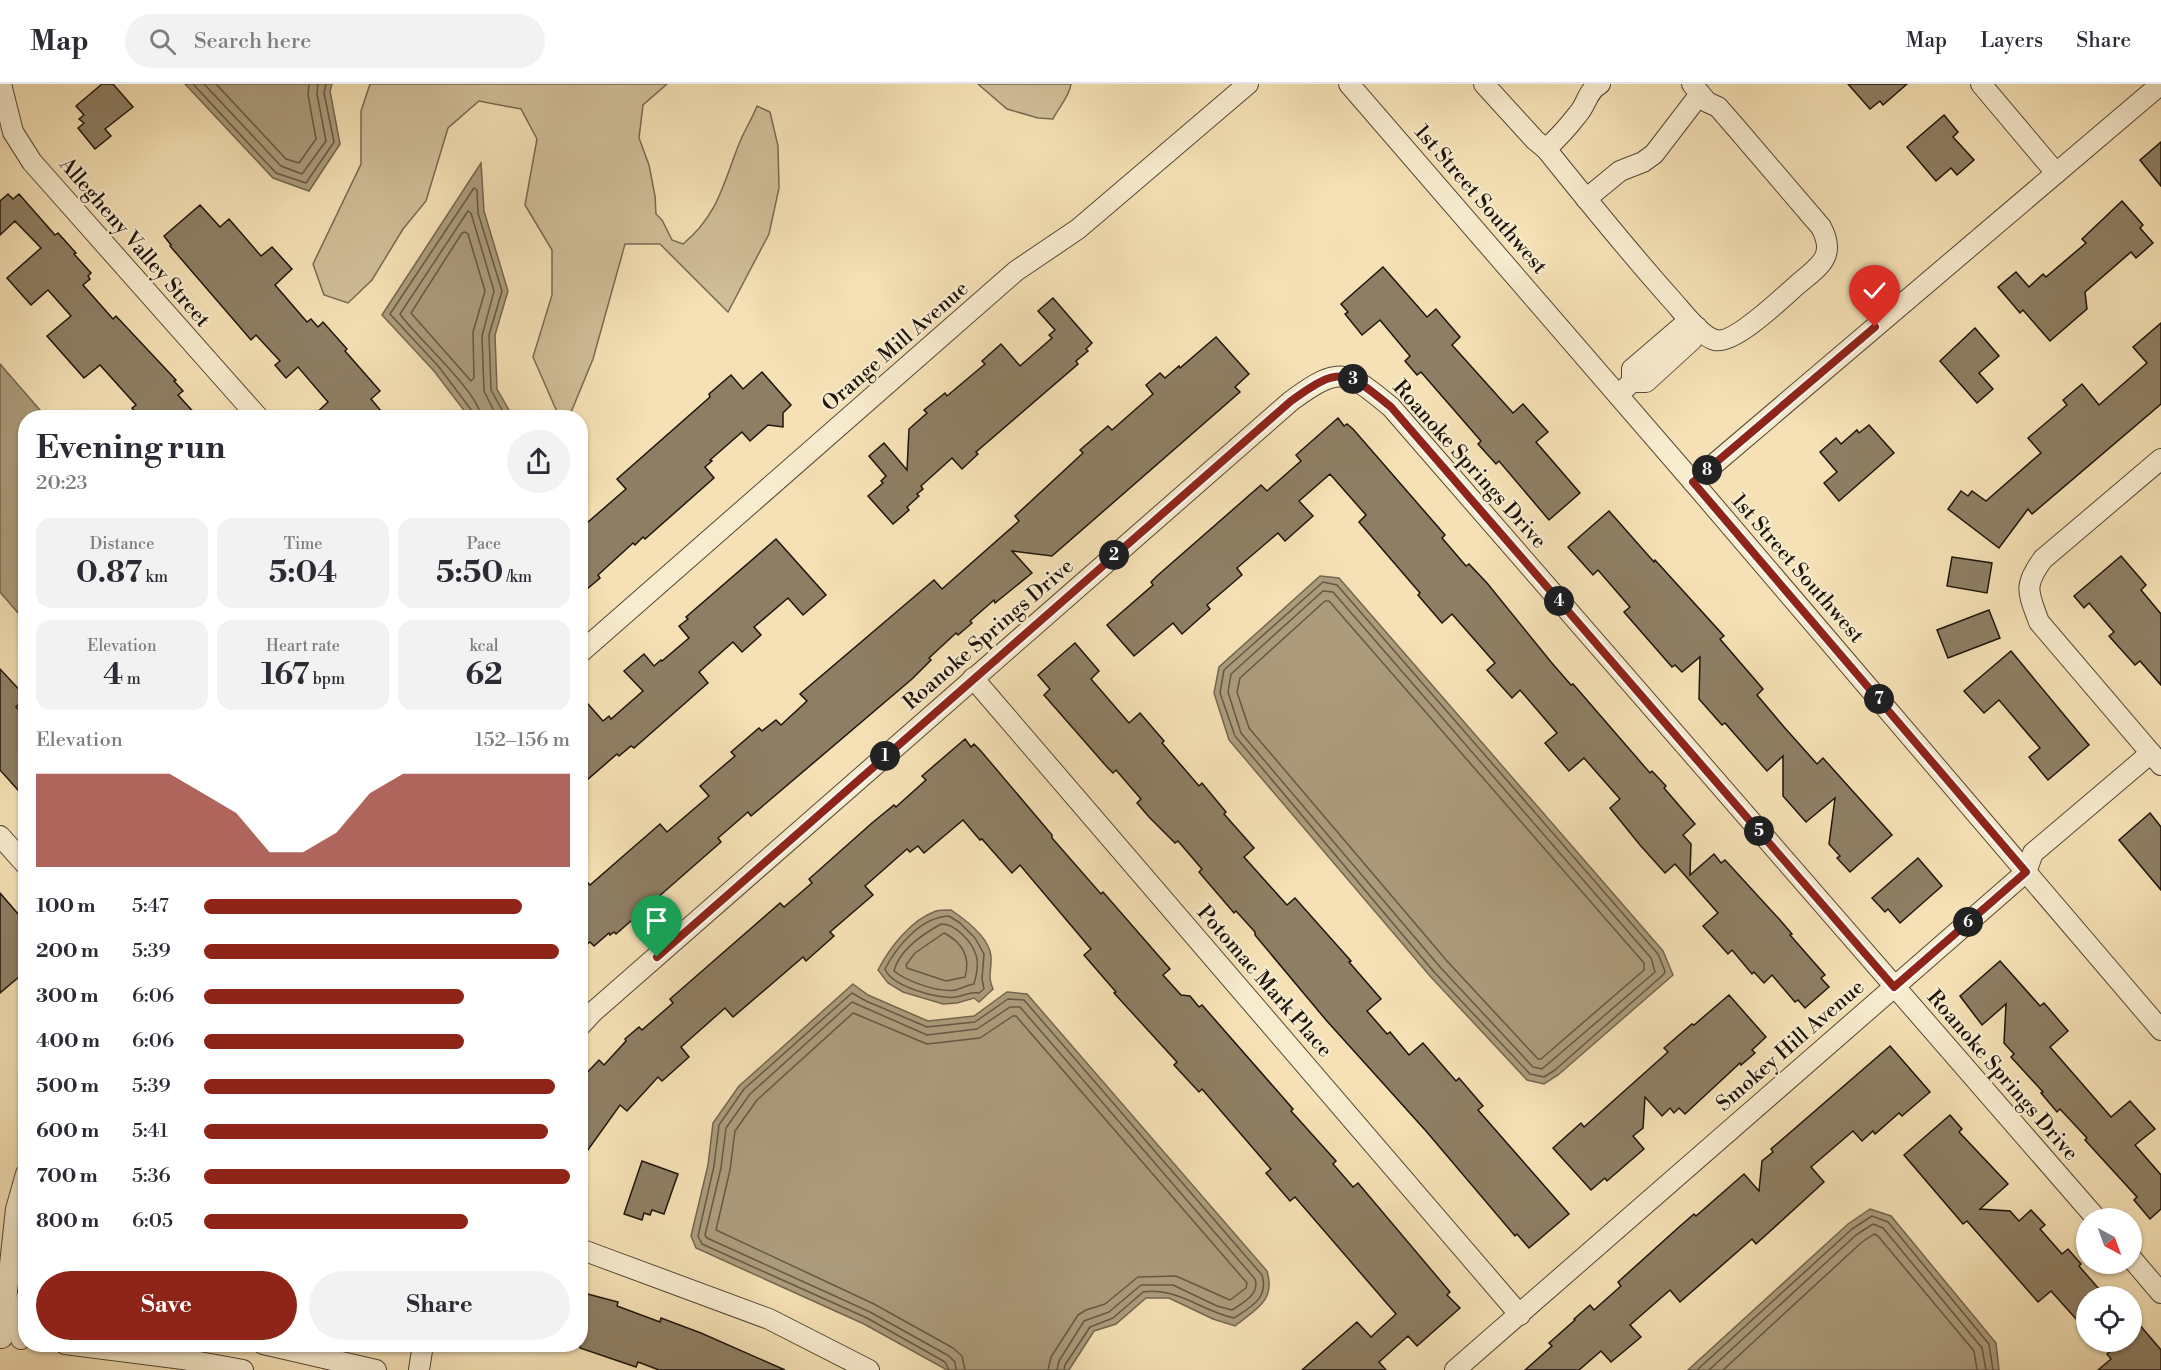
<!DOCTYPE html>
<meta charset="utf-8">
<style>
body{margin:0;font-family:"Libre Bodoni",serif;background:#f2f2f3;color:#2b2b33;height:100vh;display:flex;flex-direction:column;font-size:22px;white-space:nowrap}
*{box-sizing:border-box;margin:0}
p{font-size:20px;color:#7c7c81}
.icon{flex:none;width:33px;height:33px;fill:none;stroke:currentColor;stroke-width:2;stroke-linecap:round;stroke-linejoin:round}
.map{position:relative;flex:1;overflow:hidden}
.sheet{position:absolute;left:18px;top:326px;width:570px;height:942px;display:flex;flex-direction:column;background:#fff;border-radius:24px;box-shadow:0 2px 4px #0004}
.sheet>*{flex:none}
.needle{width:39px;rotate:139deg}
.tools{position:absolute;left:2076px;top:1124px;display:grid;gap:12px}
.tools a{display:grid;place-items:center;width:66px;height:66px;border-radius:50%;background:#fff;box-shadow:0 2px 4px #0004;font-size:30px}
.pin{position:absolute;display:grid;place-items:center;width:51px;height:51px;color:#fff;margin:-62px -26px;border-radius:50% 50% 50% 0;rotate:-45deg;box-shadow:0 0 6px #0007}
.pin .icon{rotate:45deg}
.km{position:absolute;width:30px;height:30px;margin:-15px;border-radius:50%;background:#222;color:#fff;font-size:16px;line-height:30px;text-align:center}
.round{display:grid;place-items:center;flex:none;width:63px;height:63px;border-radius:32px;background:#f2f2f3}
.headline{display:flex;align-items:center;justify-content:space-between;height:102px;padding:0 18px}
h1{font-size:33px;font-weight:800;line-height:45px}
.figures{display:grid;grid-template-columns:repeat(3,1fr);gap:9px;height:102px;padding:6px 18px}
.figures div{display:grid;align-content:center;border-radius:15px;background:#f2f2f3;text-align:center}
.figures b{font-size:30px;font-weight:800}
.figures small{font-size:16px;font-weight:400}
.figures p{font-size:16px}
.chart{height:168px;padding:12px 18px}
.chart p{display:flex;justify-content:space-between}
.chart svg{width:100%;height:108px;margin-top:6px;fill:#8f2418;opacity:.7}
.button{display:flex;gap:12px;margin-top:auto;padding:12px 18px}
.button a{flex:1;height:69px;border-radius:36px;background:#8f2418;color:#fff;font-size:24px;font-weight:800;line-height:69px;text-align:center}
.button a+a{background:#f2f2f3;color:#2b2b33}
ul{padding:0 18px;list-style:none;font-size:20px}
li{display:grid;grid-template-columns:96px 72px 1fr;align-items:center;height:45px}
li i{height:15px;border-radius:8px;background:#8f2418}
header{display:flex;align-items:center;gap:36px;box-sizing:border-box;height:84px;padding:0 30px;background:#fff;border-bottom:2px solid #e1e1e2}
header strong{font-size:28px}
nav{display:flex;gap:33px;margin-inline-start:auto;font-size:21px}
.search{width:420px;height:54px;background:#f2f2f3;display:flex;align-items:center;gap:15px;box-sizing:border-box;padding:0 21px;border-radius:33px;color:#7c7c81;font-size:22px}
.map>svg:first-child{display:block}
.green{fill:#d0be98;stroke:#776a52;stroke-width:1.5}
.water{fill:#ac9c7c;stroke:#73664f;stroke-width:1.5}
.lines{fill:none;stroke-linecap:round;stroke-linejoin:round}
.shore{stroke:#655844;stroke-width:1.5}
.building{fill:#8e7f64;stroke:#1e150c;stroke-width:1.5}
.minor-casing{stroke:#544836;stroke-width:22}
.minor{stroke:#f8eccf;stroke-width:20}
.route-casing{stroke:#fff;stroke-width:12}
.route{stroke:#8f2418;stroke-width:8}
.labels{text-anchor:middle;stroke-width:4.5;stroke-linejoin:round;paint-order:stroke}
.street-label{font-size:21px;fill:#1e150c;stroke:#f8eccf}
</style>
<header>
<strong>Map</strong>
<div class="search"><svg class="icon" aria-label="search" viewBox="0 0 24 24"><circle cx="10" cy="10" r="6"/><path d="M15 15l6 6"/></svg>Search here</div>
<nav><a>Map</a><a>Layers</a><a>Share</a></nav>
</header>
<div class="map">
<svg width="2161" height="1286" viewBox="0 0 2161 1286">
<rect width="100%" height="100%" fill="#f5e1b5"/>
<filter id="stains"><feTurbulence type="fractalNoise" baseFrequency=".00333" numOctaves="4"/><feColorMatrix values="0 0 0 0 .2 0 0 0 0 .09 0 0 0 0 .02 0 0 0 .5 -.17"/></filter>
<radialGradient id="worn" r=".72"><stop offset=".6" stop-color="#630" stop-opacity="0"/><stop offset="1" stop-color="#630" stop-opacity=".3"/></radialGradient>
<!-- green -->
<g class="green">
<path d="M370 0H667L643 21 639 54 649 81 655 112 656 130 662 136 672 156 683 160C718 131 723 100 739 60 744 47 752 35 757 22L770 28 778 62 779 104 769 150 728 228 660 160H625L593 275 569 333 558 330 533 273 552 211V166L525 121 537 55 521 25 479 17 448 44 426 117 403 145 372 196 348 219 324 211 313 180 361 80V27Z"/>
<path d="M978 0H1071C1070 12 1058 24 1053 35L1038 34 1007 25Z"/>
</g>
<!-- water -->
<g class="water">
<path d="M185 0H332L330 7 340 60 309 107 273 94Z"/>
<path d="M481 79 484 127 508 207 495 251 497 305 513 333H469L434 287 382 231Z"/>
<path d="M0 280 46 333H26L25 537 0 508Z"/>
<path d="M1320 492 1339 494 1663 867 1673 891 1558 991 1544 1000 1527 996 1430 892 1229 656 1214 609 1219 583Z"/>
<path d="M951 826C966 836 989 853 991 872 992 886 987 892 993 905L979 918 974 914 957 919 943 920 903 908 888 899 878 886C890 863 911 836 936 827 940 826 946 826 951 826Z"/>
<path d="M853 900 868 911 928 937 974 932 1007 908 1027 910 1267 1187C1276 1217 1256 1225 1235 1242L1213 1235 1169 1214H1146L1116 1240 1094 1247 1069 1286H947L864 1240 696 1164 691 1152 708 1081 713 1039 739 1002Z"/>
<path d="M1870 1125 1891 1132 1996 1259 1999 1286H1688L1848 1140Z"/>
</g>
<g class="lines">
<!-- shore -->
<g class="shore">
<path d="M193 0 276 89 306 99 334 58 324 9 326 0"/>
<path d="M204 0 281 82 302 90 326 57 317 10 318 0"/>
<path d="M216 0 286 75 299 79 316 55 308 11 309 0"/>
<path d="M465 148 468 150 485 207 473 248 474 294 471 297 411 229 462 149Z"/>
<path d="M473 333 472 327 439 283 390 230 474 104 477 106 478 129 502 207 489 251 491 306 506 333"/>
<path d="M481 333C479 308 415 252 400 230L468 127 471 129 494 207 482 252 484 307 497 333"/>
<path d="M1323 498 1337 501 1658 870 1665 887 1664 890 1555 986 1544 993 1530 990 1434 888 1235 652 1220 609 1224 586Z"/>
<path d="M1323 507 1333 508 1651 874 1655 888 1542 985 1533 983 1440 883 1241 649 1228 608 1231 590Z"/>
<path d="M1325 517H1329L1644 879V886L1541 975H1538L1447 877 1249 644 1237 608 1240 594Z"/>
<path d="M949 832 960 839 975 854 984 870 982 895 984 905 979 909C970 907 964 912 956 913 939 916 891 902 885 885 897 862 921 833 949 832Z"/>
<path d="M941 840C955 839 972 858 976 871 979 879 976 893 974 900 967 901 961 905 955 906 939 909 906 897 894 887 899 866 923 850 941 840Z"/>
<path d="M944 849C962 858 971 873 965 893L946 897 907 884 906 881 915 869Z"/>
<path d="M949 1286 945 1278 867 1234 702 1160 698 1152 714 1082 719 1041 744 1005 852 909 866 917 927 943 975 938 1008 915 1024 916 1262 1191C1269 1214 1251 1223 1234 1234 1201 1227 1178 1203 1143 1208L1113 1234 1090 1243 1065 1281 1064 1286"/>
<path d="M956 1286 955 1278 949 1272 870 1228 707 1154 705 1151 721 1084 726 1044 750 1010 852 918 927 951 977 945 1010 923H1020L1255 1195C1260 1210 1243 1219 1232 1226L1217 1222 1173 1201H1141L1109 1228 1084 1237 1059 1277 1057 1286"/>
<path d="M965 1286 962 1272 953 1264 874 1220 716 1146 730 1086 735 1047 757 1016 853 929 927 960 980 954 1013 932H1016L1247 1199 1246 1204 1230 1216 1176 1192 1138 1193 1105 1220 1086 1226 1078 1231 1051 1273 1048 1286"/>
<path d="M1697 1286 1852 1145 1872 1132 1888 1138 1989 1260 1993 1286"/>
<path d="M1709 1286 1856 1151 1873 1140 1883 1144 1982 1264 1986 1286"/>
<path d="M1723 1286 1862 1158 1874 1150 1878 1152 1974 1267 1977 1286"/>
</g>
</g>
<!-- building -->
<g class="building">
<path d="M102 0H113L133 23 105 45 111 52 95 65 78 44 84 39 79 35 84 31 76 22Z"/>
<path d="M1848 0H1907L1883 21 1880 17 1870 25Z"/>
<path d="M1944 31 1958 48 1953 53 1974 76 1957 91 1951 84 1936 97 1907 63Z"/>
<path d="M2161 58V102L2140 76Z"/>
<path d="M8 110 13 115 19 110 55 151 58 149 76 169 74 170 91 189 88 192 90 195 83 201 113 235 116 232 176 296 174 297 183 307 178 311 198 333H140L132 324 136 321 100 281 84 294 47 252 71 232 48 206 31 221 7 194 41 164 15 137 0 151V117Z"/>
<path d="M2122 117 2143 141 2140 144 2153 159 2136 174 2131 168 2085 208 2087 225 2050 257 2023 226 2020 229 1998 203 2016 188 2029 203 2043 190 2046 193 2086 159 2082 155Z"/>
<path d="M200 121 220 143 229 135 261 172 272 163 292 185 275 201 307 238 311 235 318 243 323 238 347 265 345 267 380 307 371 315 386 333H312L328 318 298 283 286 294 275 281 280 277 256 251 251 256 170 162 171 161 164 152Z"/>
<path d="M1383 183 1427 233 1436 225 1460 253 1452 261 1513 329 1523 320 1548 348 1536 358 1580 409 1549 436 1499 377 1496 380 1478 360 1481 357 1421 288 1417 291 1405 277 1410 272 1380 236 1362 251 1345 230 1348 228 1341 220Z"/>
<path d="M1053 214 1092 259 1086 265 1088 267 1076 277 1078 280 976 368 978 370 962 385 952 374 921 402 923 405 917 410 919 412 907 423 909 426 893 440 868 412 883 399 881 397 886 392 869 372 884 359 907 386 909 345 927 329 924 326 945 309 947 312 985 280 982 277 1001 260 1020 282 1052 254 1049 251 1055 246 1038 227Z"/>
<path d="M2161 239V320L2032 430 2028 425 1999 464 1948 425 1961 407 1968 412 1972 407 1986 417 2041 369 2028 354 2067 321 2063 316 2082 300 2099 321 2147 279 2133 263Z"/>
<path d="M1975 244 1999 272 1979 289 1993 305 1977 319 1940 277Z"/>
<path d="M1216 253 1249 290 1235 303 1240 308 1052 472 1012 467 1032 489 995 519 994 516 970 537 972 539 958 551 956 549 929 574 931 576 912 595 751 732 748 728 718 754 721 758 616 850 614 848 610 851 609 849 594 862 590 858 580 866V791L590 801 660 740 667 748 709 712 700 702 735 672 731 668 759 644 762 647 776 636 781 641 807 617 800 610 934 496 942 505 1019 437 1015 432 1083 369 1080 366 1108 342 1112 346 1153 310 1146 301 1160 289 1165 294 1179 282 1180 284Z"/>
<path d="M762 288 791 321 783 329V343L768 341 750 357 742 348 710 376 712 377 705 383 714 394 645 455 643 453 635 461 633 459 598 491 600 494 580 511V445L626 405 617 395 710 313 709 310 731 291 743 305Z"/>
<path d="M1338 334 1344 342 1347 340 1353 345 1445 451 1442 454 1466 482 1469 480 1487 499 1551 578 1571 601 1573 600 1650 689 1652 687 1666 702 1664 704 1695 740 1683 751 1691 760 1690 791 1714 770 1721 779 1725 776 1780 836 1792 850 1790 851 1825 891 1821 894 1829 903 1805 924 1798 916 1795 918 1772 891 1764 899 1754 888 1752 890 1732 866 1728 870 1703 842 1718 829 1675 780 1665 789 1640 761 1610 724 1620 715 1584 674 1569 687 1545 659 1557 649 1520 606 1512 614 1487 586 1495 579 1452 530 1442 539 1418 511 1420 509 1359 438 1366 431 1330 390 1299 417 1313 432 1285 457 1278 449 1237 484 1242 491 1207 521 1210 525 1182 550 1173 539 1134 572 1107 541 1153 501 1151 498 1157 492 1261 401 1267 407 1301 377 1296 371Z"/>
<path d="M1869 341 1894 369 1839 417 1824 399 1837 388 1820 368 1836 354 1841 360 1857 346 1859 349Z"/>
<path d="M1609 427 1654 478 1655 476 1724 552 1720 555 1763 605 1757 611 1784 643 1817 680 1823 674 1892 751 1850 788 1837 774 1840 772 1829 760 1835 714 1806 738 1783 712V672L1767 687 1725 639 1722 641 1699 615 1700 573 1682 588 1675 581 1672 583 1624 528 1630 523 1598 486 1593 491 1568 463Z"/>
<path d="M776 455 826 511 803 531 788 514 754 543 761 551 742 568 733 558 699 588 708 599 634 664 631 662 619 672 617 670 580 702V611L603 637 609 632 611 635 643 607 624 587 644 570 654 582 661 576 662 577 689 554 679 542 688 535 686 533Z"/>
<path d="M2121 472 2146 501 2141 506 2161 530V601L2140 577 2135 581 2109 552 2114 548 2089 519 2084 524 2074 512Z"/>
<path d="M1952 473 1992 479 1987 509 1947 502Z"/>
<path d="M1989 526 2000 554 1948 574 1937 546Z"/>
<path d="M1075 559 1099 587 1091 595 1129 639 1140 629 1164 657 1162 659 1199 702 1202 699 1226 728 1224 730 1254 764 1244 773 1287 821 1295 814 1351 877 1349 878 1381 915 1367 927 1387 950 1390 948 1409 971 1423 959 1456 997 1459 994 1483 1022 1478 1026 1569 1130 1529 1164 1517 1150 1515 1152 1426 1047 1326 936 1255 851V848L1236 827 1234 829 1199 788 1202 785 1178 757 1175 759 1149 733 1137 719 1141 715 1116 686 1113 689 1107 683 1044 611 1050 605 1038 591Z"/>
<path d="M2011 567 2089 661 2048 696 2029 673 2040 664 1999 616 1984 629 1964 607Z"/>
<path d="M0 585 26 613 16 623 26 633V715L0 686Z"/>
<path d="M965 655 971 663 974 660 980 666 1052 751V754L1101 810 1103 808 1170 885 1163 891 1181 911 1190 912 1199 923 1202 921 1293 1025 1291 1027 1336 1077 1333 1080 1353 1103 1358 1099 1450 1208 1447 1211 1460 1224 1417 1262 1408 1252 1379 1278 1386 1286H1302L1357 1238 1371 1253 1396 1230 1295 1113 1290 1117 1266 1089 1271 1085 1202 1005 1199 1008 1174 981 1177 978 1114 909 1116 908 1084 871 1091 865 1020 781 1012 789 982 755 980 756 963 736 924 769 918 762 910 768 907 765 865 802 873 811 830 848 834 852 806 877 803 873 733 933 725 924 681 963 689 973 662 997 658 993 627 1027 620 1021 580 1077V996L599 976 604 981 626 957 625 955 639 943 642 946 673 919 670 915 780 819 784 823 812 799 809 795 872 739 894 721 896 723 926 696 922 692Z"/>
<path d="M2150 729 2161 743V806L2119 756Z"/>
<path d="M1918 774 1942 802 1900 839 1888 825 1885 828 1872 814Z"/>
<path d="M0 809 26 839V887L0 909Z"/>
<path d="M2000 877 2040 922 2044 919 2068 947 2050 963 2111 1033 2130 1017 2155 1045 2135 1061 2161 1091V1125L2150 1135 2134 1116 2137 1113 2085 1056 2087 1054 2060 1025 2057 1028 2041 1009 2043 1008 2011 973 2014 970 2004 959 2006 920 1982 941 1960 912Z"/>
<path d="M1729 911 1766 953 1752 966 1755 969 1741 981 1740 979 1685 1030 1679 1024 1674 1029 1670 1024 1662 1032 1645 1013 1643 1044 1633 1052 1644 1065 1607 1097 1605 1094 1591 1106 1553 1064 1581 1039 1584 1043 1668 968 1664 964 1692 940 1694 941Z"/>
<path d="M1890 962 1930 1008 1902 1032 1899 1029 1875 1050 1873 1047 1862 1057 1853 1047 1811 1083 1824 1098 1756 1160 1752 1155 1680 1218 1670 1206 1630 1241 1641 1253 1611 1278 1601 1267 1579 1286H1525L1552 1262 1549 1259 1575 1236 1574 1235 1590 1221 1594 1226 1621 1202 1618 1198 1679 1143 1694 1130 1696 1132 1744 1090 1759 1107 1762 1077 1773 1068 1771 1065Z"/>
<path d="M1950 1031 1962 1045 1959 1048 2008 1100 1980 1125 2010 1127 2019 1137 2031 1126 2045 1141 2040 1145 2062 1170 2068 1165 2081 1180 2079 1182 2105 1212H2086V1246L2051 1207 2038 1218 1967 1137 1963 1140 1904 1071Z"/>
<path d="M642 1077 678 1090 664 1130 652 1126 650 1131 644 1129 642 1136 624 1130Z"/>
<path d="M580 1208 618 1218 617 1222 660 1238 661 1234 701 1249 785 1286H659L638 1278 636 1283 580 1264Z"/>
<path d="M2132 1232 2161 1266V1286H2098L2111 1275 2107 1270 2121 1257H2132Z"/>
</g>
<g class="lines">
<!-- minor casing -->
<g class="minor-casing">
<g id="minor">
<path d="M1 0 13 48 32 78 258 333"/>
<path d="M1349 0 1693 398 2161 946"/>
<path d="M1484 0 1535 56 1546 65C1558 54 1568 43 1578 30 1587 20 1587 7 1600 0"/>
<path d="M1981 0 2056 89"/>
<path d="M1546 65C1587 116 1628 167 1672 216 1682 227 1700 252 1715 256 1734 261 1782 214 1797 201 1819 182 1837 173 1821 143L1738 46 1718 23 1707 18 1692 0"/>
<path d="M1586 115 1620 87 1643 78 1654 70 1700 10"/>
<path d="M1618 311 1632 298H1646L1692 256 1697 243H1681L1632 285V298"/>
<path d="M2161 375 2043 475C2023 502 2028 508 2039 538L2161 681"/>
<path d="M1693 398 2161 0"/>
<path d="M580 569 1016 187 1078 145 1248 0"/>
<path d="M973 594 1520 1231"/>
<path d="M0 752 26 781"/>
<path d="M580 942 593 928 1291 317C1340 281 1346 286 1391 323L2096 1134"/>
<path d="M580 1165 769 1235 869 1286"/>
<path d="M2132 1175 2161 1209"/>
<path d="M2 1254 16 1125 26 1090"/>
<path d="M21 1255 26 1215"/>
<path d="M65 1260 183 1275 243 1286"/>
<path d="M263 1260 376 1286"/>
<path d="M419 1286 423 1260"/>
<path d="M1455 1286 2026 788 2033 769 2151 669"/>
</g>
</g>
<!-- minor -->
<use href="#minor" class="minor"/>
</g>
<g class="lines">
<!-- route casing -->
<g class="route-casing">
<path id="route" d="M657 873 1291 317C1340 281 1346 286 1391 323L1894 903 2026 788 1693 398 1875 243"/>
</g>
<!-- route -->
<use href="#route" class="route"/>
</g>
<g class="labels">
<!-- street labels -->
<g class="street-label">
<text transform="translate(1481 115) rotate(49)" y="7">1st Street Southwest</text>
<text transform="translate(135 158) rotate(49)" y="7">Allegheny Valley Street</text>
<text transform="translate(895 262) rotate(-41)" y="7">Orange Mill Avenue</text>
<text transform="translate(1470 380) rotate(48)" y="7">Roanoke Springs Drive</text>
<text transform="translate(1798 484) rotate(49)" y="7">1st Street Southwest</text>
<text transform="translate(988 550) rotate(-41)" y="7">Roanoke Springs Drive</text>
<text transform="translate(1265 897) rotate(49)" y="7">Potomac Mark Place</text>
<text transform="translate(1790 961) rotate(-41)" y="7">Smokey Hill Avenue</text>
<text transform="translate(2003 991) rotate(49)" y="7">Roanoke Springs Drive</text>
</g>
</g>
<rect width="100%" height="100%" filter="url(#stains)"/>
<rect width="100%" height="100%" fill="url(#worn)"/>
</svg>
<div class="tools">
<a><svg class="needle" viewBox="-14 -14 28 28"><path d="M0-13l5 13h-10z" fill="#e53935"/><path d="M0 13l5-13h-10z" fill="#7c7c81"/></svg></a>
<a><svg class="icon" aria-label="locate" viewBox="0 0 24 24"><circle cx="12" cy="12" r="6"/><path d="M12 2v4M12 18v4M2 12h4M18 12h4"/></svg></a>
</div>
<div class="pin" style="left:657px;top:873px;background:#1e9e55"><svg class="icon" aria-label="arrive" viewBox="0 0 24 24"><path d="M6 21V4h12l-3 4 3 4H6"/></svg></div>
<div class="pin" style="left:1875px;top:243px;background:#d93025"><svg class="icon" aria-label="check" viewBox="0 0 24 24"><path d="M5 12l5 5 9-10"/></svg></div>
<b class="km" style="left:885px;top:672px">1</b>
<b class="km" style="left:1114px;top:471px">2</b>
<b class="km" style="left:1353px;top:295px">3</b>
<b class="km" style="left:1559px;top:517px">4</b>
<b class="km" style="left:1759px;top:747px">5</b>
<b class="km" style="left:1968px;top:838px">6</b>
<b class="km" style="left:1879px;top:615px">7</b>
<b class="km" style="left:1707px;top:386px">8</b>
<section class="sheet">
<div class="headline"><div><h1>Evening run</h1><p>20:23</p></div><a class="round"><svg class="icon" aria-label="share" viewBox="0 0 24 24"><path d="M12 15V3M7 8l5-5 5 5M5 13v7h14v-7"/></svg></a></div>
<div class="figures">
<div><p>Distance</p><b>0.87<small> km</small></b></div>
<div><p>Time</p><b>5:04</b></div>
<div><p>Pace</p><b>5:50<small> /km</small></b></div>
</div>
<div class="figures">
<div><p>Elevation</p><b>4<small> m</small></b></div>
<div><p>Heart rate</p><b>167<small> bpm</small></b></div>
<div><p>kcal</p><b>62</b></div>
</div>
<div class="chart"><p><span>Elevation</span>152–156 m</p>
<svg viewBox="0 0 160 44" preserveAspectRatio="none"><path d="M0 44V6L10 6L20 6L30 6L40 6L50 14L60 22L70 38L80 38L90 30L100 14L110 6L120 6L130 6L140 6L150 6L160 6V44z"/></svg>
</div>
<ul>
<li><b>100 m</b>5:47<i style="width:87%"></i></li>
<li><b>200 m</b>5:39<i style="width:97%"></i></li>
<li><b>300 m</b>6:06<i style="width:71%"></i></li>
<li><b>400 m</b>6:06<i style="width:71%"></i></li>
<li><b>500 m</b>5:39<i style="width:96%"></i></li>
<li><b>600 m</b>5:41<i style="width:94%"></i></li>
<li><b>700 m</b>5:36<i style="width:100%"></i></li>
<li><b>800 m</b>6:05<i style="width:72%"></i></li>
</ul>
<div class="button"><a>Save</a><a>Share</a></div>
</section>
</div>
